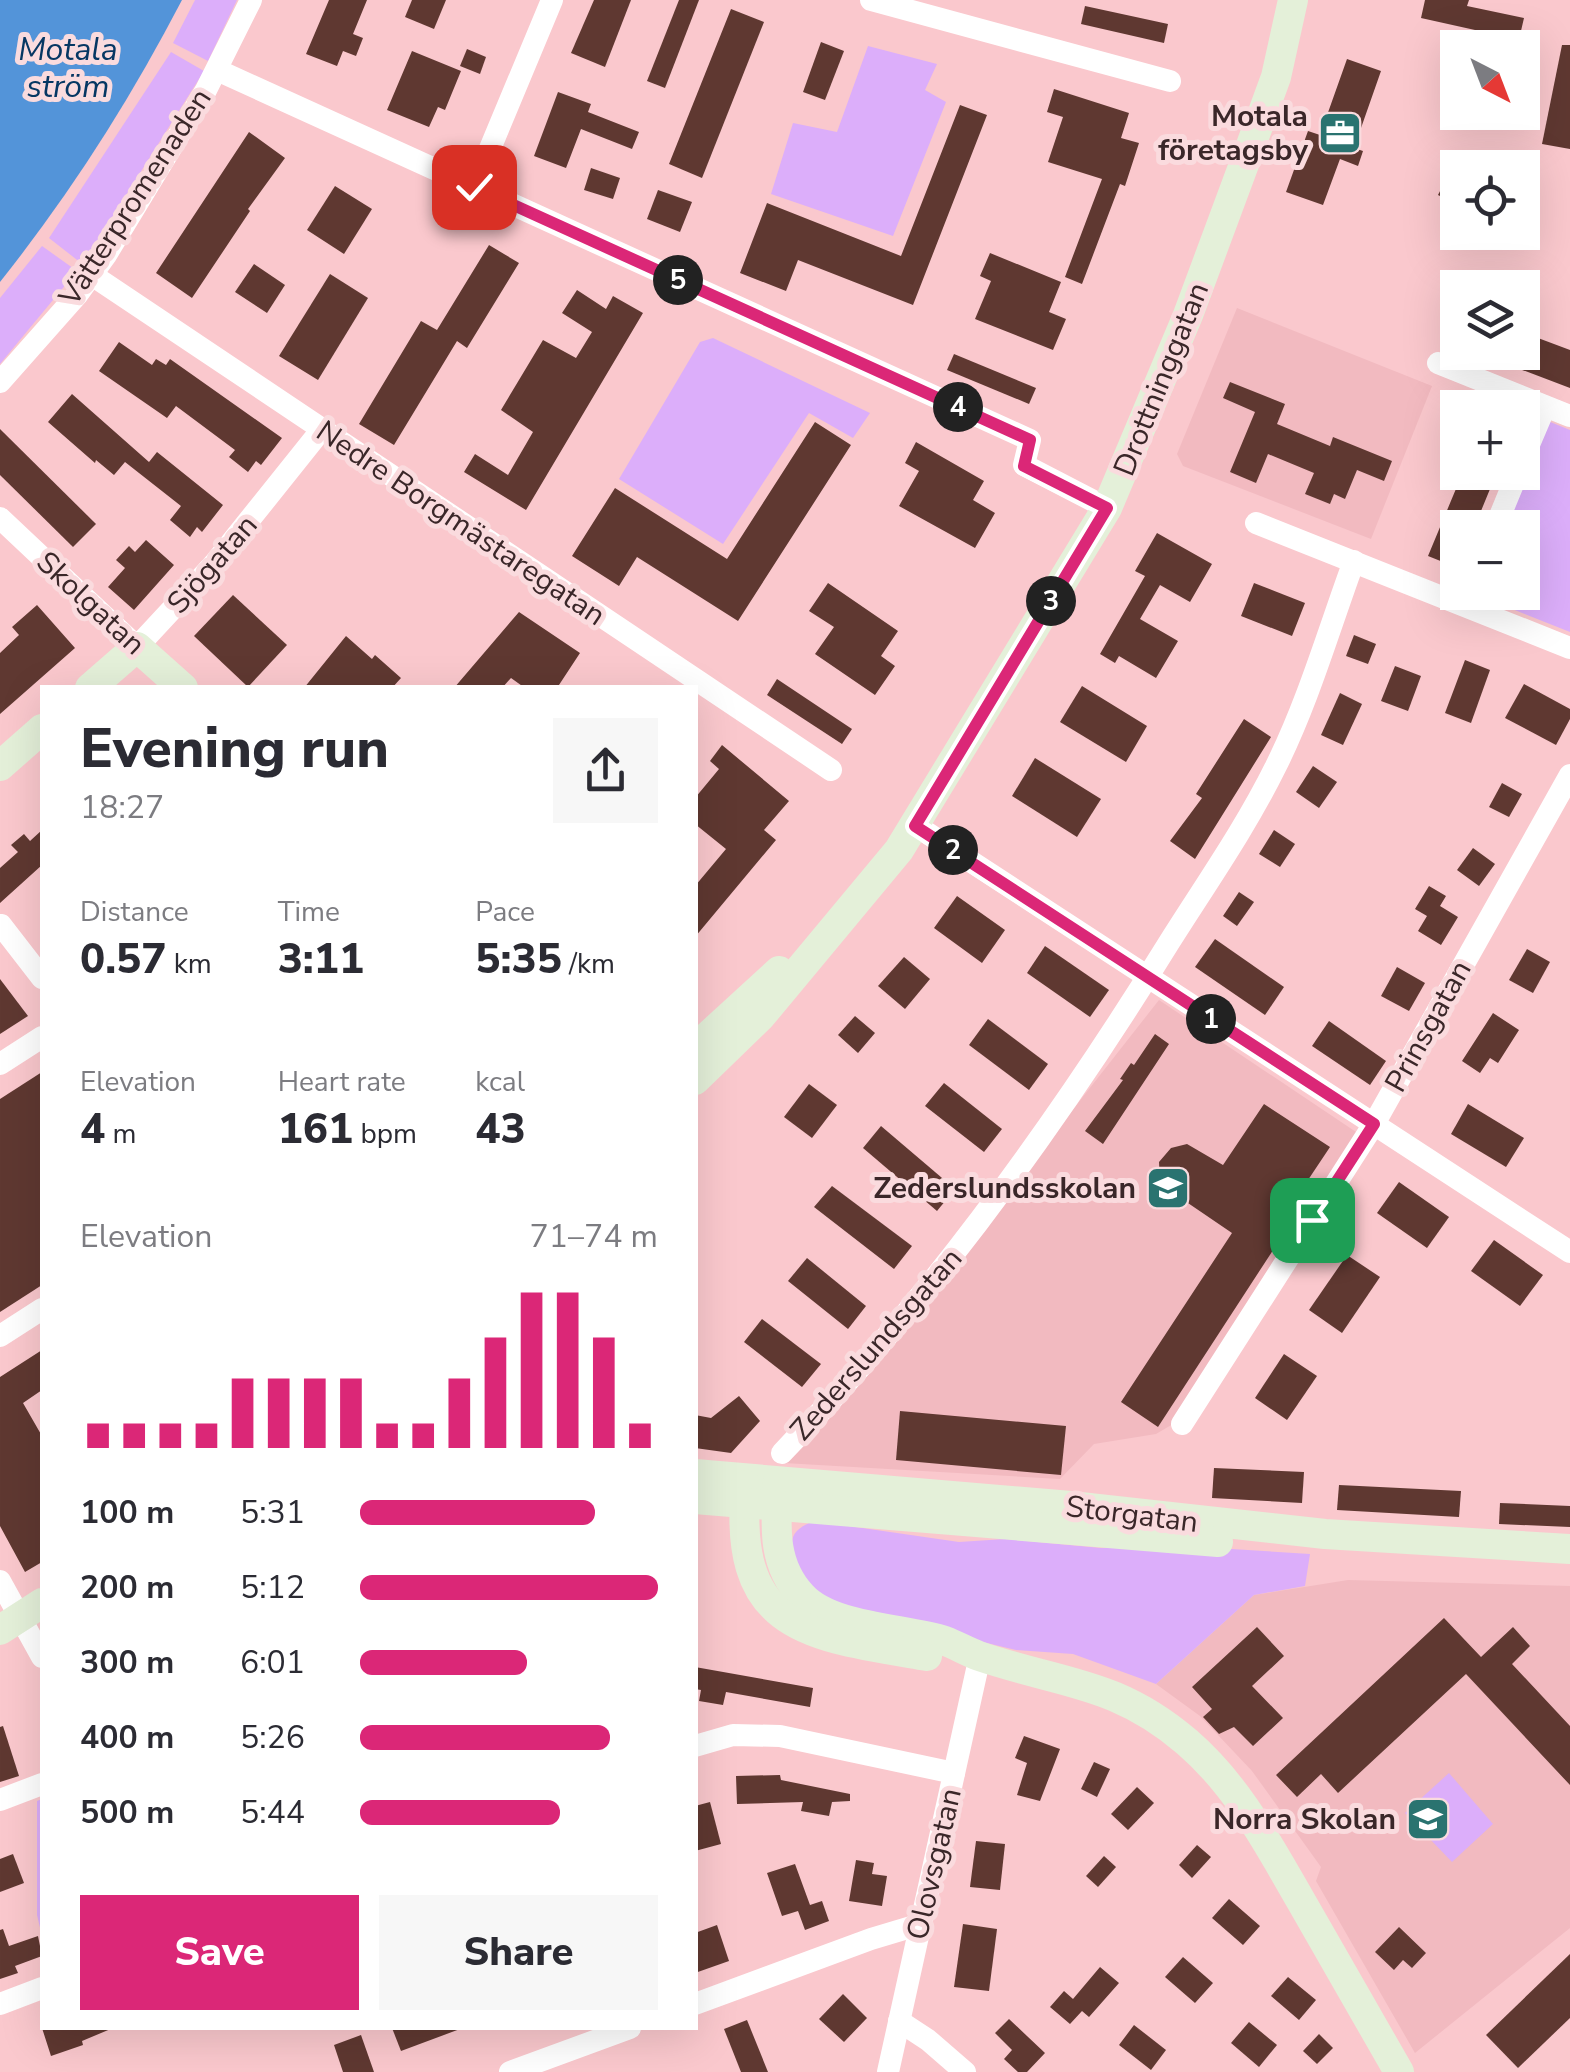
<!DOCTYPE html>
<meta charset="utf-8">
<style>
body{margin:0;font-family:"Nunito Sans",sans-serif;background:#f7f7f7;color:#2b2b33;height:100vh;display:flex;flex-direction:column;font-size:38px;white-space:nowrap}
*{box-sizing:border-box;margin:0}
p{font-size:32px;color:#7c7c81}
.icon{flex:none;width:55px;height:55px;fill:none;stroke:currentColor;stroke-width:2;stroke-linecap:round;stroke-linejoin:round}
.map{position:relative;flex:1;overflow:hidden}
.details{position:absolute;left:40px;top:685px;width:658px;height:1345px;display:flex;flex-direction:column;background:#fff;border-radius:0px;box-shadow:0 10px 40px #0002}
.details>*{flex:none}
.needle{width:65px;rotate:138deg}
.buttons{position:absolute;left:1440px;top:30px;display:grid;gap:20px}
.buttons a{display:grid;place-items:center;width:100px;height:100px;border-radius:0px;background:#fff;box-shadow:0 10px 40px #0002;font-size:50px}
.pin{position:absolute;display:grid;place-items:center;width:85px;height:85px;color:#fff;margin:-42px;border-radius:20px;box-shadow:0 5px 15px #0006}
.km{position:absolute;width:50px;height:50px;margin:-25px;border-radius:50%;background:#222;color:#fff;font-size:28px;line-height:50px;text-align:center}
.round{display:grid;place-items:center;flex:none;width:105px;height:105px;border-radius:0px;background:#f7f7f7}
.headline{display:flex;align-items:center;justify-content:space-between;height:170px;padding:0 40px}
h1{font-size:55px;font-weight:800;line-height:75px}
.stats{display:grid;grid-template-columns:repeat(3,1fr);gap:15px;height:170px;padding:10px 40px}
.stats div{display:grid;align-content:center}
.stats b{font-size:42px;font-weight:800}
.stats small{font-size:28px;font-weight:400}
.stats p{font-size:28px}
.chart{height:280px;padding:20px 40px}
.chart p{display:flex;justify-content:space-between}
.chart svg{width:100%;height:180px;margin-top:10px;stroke:#db2777;stroke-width:6}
.action{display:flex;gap:20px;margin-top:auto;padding:20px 40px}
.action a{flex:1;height:115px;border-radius:0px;background:#db2777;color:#fff;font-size:40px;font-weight:800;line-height:115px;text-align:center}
.action a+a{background:#f7f7f7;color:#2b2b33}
ul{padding:0 40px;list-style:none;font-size:32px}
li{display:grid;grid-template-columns:160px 120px 1fr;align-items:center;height:75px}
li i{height:25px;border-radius:12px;background:#db2777}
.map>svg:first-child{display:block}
.built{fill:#f2bac0}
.green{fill:#dcaefa}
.water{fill:#5394d9}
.building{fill:#5f3831}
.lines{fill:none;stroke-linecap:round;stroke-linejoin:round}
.street{stroke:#fff;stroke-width:22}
.secondary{stroke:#e4f0d9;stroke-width:30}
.route-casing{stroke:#fff;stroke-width:20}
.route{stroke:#db2777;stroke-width:12}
.labels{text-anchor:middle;stroke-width:10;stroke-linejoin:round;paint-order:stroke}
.poi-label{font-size:30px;font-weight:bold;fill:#3a2729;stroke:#fadbde;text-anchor:end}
.street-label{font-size:30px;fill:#3a2729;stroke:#fadbde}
.water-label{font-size:32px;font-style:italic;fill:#063763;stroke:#fadbde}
</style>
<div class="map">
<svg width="1570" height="2072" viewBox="0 0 1570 2072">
<rect width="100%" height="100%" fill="#fac8cd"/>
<!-- built -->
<g class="built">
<path d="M1237 308 1432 386 1371 539 1183 466 1177 454Z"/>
<path d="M1159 1000 1359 1134 1173 1424 1156 1434 1094 1444 1060 1479 784 1463 957 1257Z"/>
<path d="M1348 1580 1570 1586V1928L1415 2053 1316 1881 1321 1867 1252 1771 1200 1716 1156 1684 1254 1595Z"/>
</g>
<!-- green -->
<g class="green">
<path d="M195 0H237L208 61 173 43Z"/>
<path d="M868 46 937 64 925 90 946 102 893 236 771 194 793 123 837 132Z"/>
<path d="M171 52 204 71 83 264 81 263 49 238Z"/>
<path d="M42 246 77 271 0 364V298Z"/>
<path d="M713 338 870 413 853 438 809 413 723 544 619 479 700 342Z"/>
<path d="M1548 421 1570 430V632L1479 596 1480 593 1522 592V528L1506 527Z"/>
<path d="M814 1521 959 1542 1005 1539 1101 1548 1199 1547 1310 1554 1305 1586 1254 1595 1156 1684 1073 1654 1016 1650 861 1613 823 1600 793 1568C792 1541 786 1532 814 1521Z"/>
<path d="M1449 1773 1493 1824 1452 1862 1405 1813Z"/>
<path d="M42 1799V1936L37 1915V1801Z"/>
</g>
<!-- water -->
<path class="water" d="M0 0H182C130 100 70 194 0 282Z"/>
<!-- building -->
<g class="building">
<path d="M329 0H367L353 34 363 38 356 56 343 51 337 66 306 54Z"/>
<path d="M412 0H446L434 29 405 17Z"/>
<path d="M594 0H631L605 67 571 53Z"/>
<path d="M679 0H699L665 88 647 81Z"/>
<path d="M1425 0H1469L1467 6 1524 18 1517 48H1471L1475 30 1421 18Z"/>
<path d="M1085 6 1168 24 1164 43 1081 24Z"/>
<path d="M731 9 764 22 702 178 669 164Z"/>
<path d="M821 42 844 51 825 100 803 92Z"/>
<path d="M1562 45H1570V149L1542 144Z"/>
<path d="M467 49 486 57 480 74 460 66Z"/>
<path d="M412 51 461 71 445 110 438 107 429 127 387 110Z"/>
<path d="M1347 59 1381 71 1354 148 1363 151 1358 166 1340 159 1323 205 1286 192 1308 131 1320 135Z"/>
<path d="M1054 89 1129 113 1121 138 1139 143 1125 186 1120 184 1082 284 1065 277 1102 179 1048 162 1063 117 1047 112Z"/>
<path d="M558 92 591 104 588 112 639 132 632 149 581 129 566 168 534 156Z"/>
<path d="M960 105 987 115 913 305 798 260 786 291 740 273 767 203 901 256Z"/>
<path d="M249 132 285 158 248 209 250 211 192 298 156 273Z"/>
<path d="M1458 157V205L1438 195Z"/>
<path d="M591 168 620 178 613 199 584 190Z"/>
<path d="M335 186 372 209 344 254 307 230Z"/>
<path d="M658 190 692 202 680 232 647 219Z"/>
<path d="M489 245 519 263 467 348 457 341 394 445 359 424 421 321 437 330Z"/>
<path d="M990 253 1061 282 1049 312 1066 319 1053 350 975 319 991 281 980 276Z"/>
<path d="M254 264 285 285 267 313 235 292Z"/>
<path d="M330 274 368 298 318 380 279 356Z"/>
<path d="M577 290 606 309 613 296 643 313 526 510 464 472 475 454 508 475 533 432 501 410 543 340 576 358 592 332 562 313Z"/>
<path d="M1522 332 1570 350V388L1480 354 1522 352Z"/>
<path d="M119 342 152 365 156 359 166 365 170 359 282 438 261 465 256 461 248 472 229 457 235 450 176 406 167 418 99 371Z"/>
<path d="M954 354 1036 388 1029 404 947 370Z"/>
<path d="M1230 382 1285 404 1277 424 1330 446 1333 437 1392 461 1384 481 1357 470 1345 499 1334 494 1330 504 1305 494 1314 473 1268 454 1256 483 1230 472 1255 412 1223 398Z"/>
<path d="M72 394 149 462 157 452 223 505 202 532 197 527 190 537 170 520 181 506 125 462 114 475 96 460 95 463 48 422Z"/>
<path d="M815 422 851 445 738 621 637 557 619 586 572 556 615 488 727 559Z"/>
<path d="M0 429 96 524 73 547 0 475Z"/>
<path d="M916 442 984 481 973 500 995 513 975 548 899 506 919 471 905 463Z"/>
<path d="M1463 472H1497L1474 528H1458V568L1428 556Z"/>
<path d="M1157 533 1212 564 1190 602 1160 585 1140 619 1178 641 1156 678 1119 656 1115 663 1100 654 1145 576 1135 571Z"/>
<path d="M146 540 174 565 134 610 108 587 125 568 116 560 129 546 135 552Z"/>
<path d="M828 583 898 631 881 656 895 666 875 695 815 654 834 627 809 611Z"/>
<path d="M1254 583 1305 603 1292 636 1241 616Z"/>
<path d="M233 595 287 645 248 687 194 636Z"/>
<path d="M37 605 75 648 0 714V653L19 635 12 627Z"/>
<path d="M519 612 580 653 557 688H525L511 678 502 688H454Z"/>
<path d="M1354 635 1376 644 1368 664 1346 656Z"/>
<path d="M346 636 372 659 375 655 401 678 392 688H304Z"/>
<path d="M1465 660 1490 670 1471 723 1445 713Z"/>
<path d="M1395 666 1421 676 1408 711 1381 701Z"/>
<path d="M777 679 852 729 842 744 767 695Z"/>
<path d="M1524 684 1570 709V719L1556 745 1505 718Z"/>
<path d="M1082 686 1147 726 1126 762 1060 722Z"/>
<path d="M1340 693 1362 704 1343 745 1321 735Z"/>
<path d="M1244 719 1271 737 1195 859 1170 841 1202 798 1196 794Z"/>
<path d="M722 745 789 801 764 830 776 840 695 937V886L726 849 695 824V798L719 769 710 761Z"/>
<path d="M1035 758 1101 799 1077 837 1012 796Z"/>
<path d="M1313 766 1337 782 1319 808 1296 792Z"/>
<path d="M1502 783 1522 794 1509 817 1489 807Z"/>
<path d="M42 830V865L0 903V868L18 852 11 845 24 834 30 841Z"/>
<path d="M1274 830 1295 844 1280 867 1259 854Z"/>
<path d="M1473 848 1495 864 1479 886 1457 870Z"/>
<path d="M1429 886 1446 896 1440 906 1458 917 1441 945 1418 931 1427 916 1415 909Z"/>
<path d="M1239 892 1254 902 1237 926 1223 916Z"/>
<path d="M957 896 1005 930 982 963 934 928Z"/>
<path d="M1215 939 1284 987 1265 1015 1195 967Z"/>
<path d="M1045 946 1109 990 1090 1017 1027 973Z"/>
<path d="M1527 949 1550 962 1533 993 1509 980Z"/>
<path d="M904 957 930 979 905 1009 878 986Z"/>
<path d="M1397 967 1425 983 1409 1011 1381 996Z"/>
<path d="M0 979 28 1016 0 1034Z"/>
<path d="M1493 1013 1519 1030 1498 1063 1490 1058 1480 1073 1462 1061Z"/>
<path d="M855 1016 875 1033 858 1053 838 1035Z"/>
<path d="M988 1019 1048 1064 1029 1090 969 1045Z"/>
<path d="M1329 1021 1386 1061 1370 1085 1312 1046Z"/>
<path d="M1155 1034 1169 1044 1103 1144 1085 1131 1123 1080 1120 1079 1131 1063 1134 1065Z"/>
<path d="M42 1072V1285L0 1312V1099Z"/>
<path d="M944 1083 1002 1129 984 1152 925 1106Z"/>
<path d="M809 1084 837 1105 812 1138 784 1117Z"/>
<path d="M1264 1104 1330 1147 1282 1219 1290 1224 1158 1427 1121 1402 1232 1233 1160 1184 1159 1162 1171 1148 1187 1144 1223 1165Z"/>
<path d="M1468 1104 1524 1138 1506 1167 1451 1134Z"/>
<path d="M881 1126 955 1189 937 1211 863 1148Z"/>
<path d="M1399 1182 1449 1217 1427 1248 1377 1213Z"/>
<path d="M832 1186 912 1246 894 1269 814 1207Z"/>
<path d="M1494 1240 1543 1275 1520 1306 1471 1271Z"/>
<path d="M1347 1255 1380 1277 1342 1333 1309 1310Z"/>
<path d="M807 1258 866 1306 848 1329 788 1281Z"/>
<path d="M762 1319 821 1364 802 1387 744 1342Z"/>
<path d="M42 1350V1390L23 1403 42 1436V1562L25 1572 0 1526V1377Z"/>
<path d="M1284 1354 1317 1376 1287 1420 1255 1398Z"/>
<path d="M739 1396 760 1421 731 1453 695 1448V1415L711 1418Z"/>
<path d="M900 1411 1066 1426 1061 1475 896 1460Z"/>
<path d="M1214 1468 1304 1472 1302 1503 1212 1498Z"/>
<path d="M1339 1485 1461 1491 1459 1517 1337 1510Z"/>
<path d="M1500 1503 1570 1506V1527L1499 1524Z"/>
<path d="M1444 1618 1481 1657 1513 1627 1530 1646 1512 1664 1570 1726V1785L1466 1674 1338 1793 1321 1774 1297 1797 1276 1775Z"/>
<path d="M1257 1627 1284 1656 1252 1686 1283 1718 1253 1746 1234 1727 1219 1734 1203 1717 1212 1709 1192 1687Z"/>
<path d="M695 1667 813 1688 810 1707 726 1692 723 1705 699 1701 701 1690 695 1689Z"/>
<path d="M3 1726 19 1776 0 1782V1727Z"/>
<path d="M1024 1736 1060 1749 1040 1801 1017 1795 1027 1763 1015 1758Z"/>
<path d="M1094 1762 1110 1769 1097 1797 1081 1789Z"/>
<path d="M780 1775 781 1780 850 1794V1801L832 1802 829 1816 801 1811 803 1802 737 1804 736 1776Z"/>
<path d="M1137 1787 1154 1803 1128 1830 1111 1814Z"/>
<path d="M710 1802 721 1844 695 1851V1806Z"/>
<path d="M976 1841 1005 1844 1000 1890 970 1887Z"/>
<path d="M1197 1845 1211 1857 1192 1878 1179 1865Z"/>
<path d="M13 1854 24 1883 0 1892V1859Z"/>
<path d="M1104 1856 1116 1867 1098 1887 1086 1876Z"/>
<path d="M856 1860 874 1863 872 1874 887 1876 882 1906 849 1901Z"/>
<path d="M795 1864 810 1905 822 1901 829 1921 805 1930 798 1911 782 1916 767 1873Z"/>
<path d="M1229 1899 1260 1926 1243 1945 1212 1918Z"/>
<path d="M963 1924 997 1929 989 1991 954 1987Z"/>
<path d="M717 1925 729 1961 695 1973V1933Z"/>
<path d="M1399 1927 1426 1953 1412 1968 1403 1960 1394 1970 1375 1952Z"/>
<path d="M3 1929 9 1946 38 1936 42 1956 15 1966 18 1973 0 1979V1930Z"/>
<path d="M1570 1954V2018L1518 2068 1486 2035Z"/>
<path d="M1183 1957 1213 1983 1195 2003 1165 1977Z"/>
<path d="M1100 1967 1119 1983 1089 2017 1082 2011 1070 2024 1050 2007 1064 1991 1073 1999Z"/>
<path d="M1288 1977 1316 2000 1299 2020 1271 1996Z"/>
<path d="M843 1994 867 2018 844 2042 819 2019Z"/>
<path d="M1009 2019 1045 2053 1027 2072H1018L1004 2059 1012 2050 995 2033Z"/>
<path d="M747 2020 768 2072H741L724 2029Z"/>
<path d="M1249 2022 1277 2045 1259 2067 1231 2043Z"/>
<path d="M1134 2025 1166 2050 1151 2070 1119 2045Z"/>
<path d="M42 2028H113L82 2041 83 2045 51 2056Z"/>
<path d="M392 2028H460V2029L401 2051Z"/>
<path d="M1319 2034 1333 2048 1317 2064 1303 2051Z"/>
<path d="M361 2035 374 2072H343L334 2045Z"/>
</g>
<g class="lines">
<!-- street -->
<g class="street">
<path d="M871 0 1170 81"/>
<path d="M217 70 1030 440 1024 465 1107 508"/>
<path d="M474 187 552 0"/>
<path d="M92 275 831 770"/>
<path d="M1438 363 1570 416"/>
<path d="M0 382 77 295 106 255 206 90 251 0"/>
<path d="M1522 461 1545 407"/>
<path d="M0 518 137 647 214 564 322 429"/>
<path d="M1256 523 1570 648"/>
<path d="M1495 528 1518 472"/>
<path d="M915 825 1570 1252"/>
<path d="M1 925 42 978"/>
<path d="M0 1064 42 1037"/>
<path d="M0 1336 42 1309"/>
<path d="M1182 1424 1374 1124 1570 775"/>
<path d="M782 1453C931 1298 1057 1124 1170 941 1206 884 1246 827 1276 766 1308 702 1329 629 1354 561"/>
<path d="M0 1581 42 1657"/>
<path d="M695 1746 733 1735 780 1736 954 1773"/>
<path d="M0 1800 42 1784"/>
<path d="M0 2004 42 1988"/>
<path d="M695 2004 871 1939 921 1924"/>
<path d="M899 2021 928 2040 965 2072"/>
<path d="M510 2072 630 2028"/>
<path d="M888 2072 980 1656"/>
</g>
<!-- secondary -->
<g class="secondary">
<path d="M90 688 137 647 183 688"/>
<path d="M0 766 42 729"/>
<path d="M695 1048 779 971"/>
<path d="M695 1080 761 1016 899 850 1107 508 1188 315 1250 148 1276 77 1293 0"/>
<path d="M695 1474 1071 1506 1325 1534 1570 1549"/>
<path d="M778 1482C776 1523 771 1563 802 1596 831 1628 904 1628 945 1641 956 1645 968 1652 979 1656 1061 1684 1116 1681 1187 1742 1238 1786 1268 1844 1301 1901 1334 1958 1366 2015 1399 2072"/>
<path d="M746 1485C732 1631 808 1636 927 1656"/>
<path d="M695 1499 1218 1542"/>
<path d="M0 1630 42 1603"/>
</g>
</g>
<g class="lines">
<!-- route casing -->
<g class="route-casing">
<path id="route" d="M474 187 1030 440 1024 466 1107 508 915 826 1374 1124 1312 1220"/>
</g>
<!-- route -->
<use href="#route" class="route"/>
</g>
<!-- icons -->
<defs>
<g id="office-square" transform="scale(2.25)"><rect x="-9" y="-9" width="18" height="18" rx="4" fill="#2a7370" stroke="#fadbde"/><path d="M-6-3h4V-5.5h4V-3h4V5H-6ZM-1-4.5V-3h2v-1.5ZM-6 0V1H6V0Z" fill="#fff"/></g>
<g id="school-square" transform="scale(2.25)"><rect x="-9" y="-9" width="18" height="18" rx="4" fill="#2a7370" stroke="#fadbde"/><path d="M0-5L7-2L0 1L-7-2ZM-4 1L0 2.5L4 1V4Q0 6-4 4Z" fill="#fff"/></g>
</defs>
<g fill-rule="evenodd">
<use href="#office-square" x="1340" y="133"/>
<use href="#school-square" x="1168" y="1188"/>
<use href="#school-square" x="1428" y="1819"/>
</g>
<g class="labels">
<!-- poi labels -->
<g class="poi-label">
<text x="1308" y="126">Motala<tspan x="1308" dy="34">företagsby</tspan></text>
<text x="1136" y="1198">Zederslundsskolan</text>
<text x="1396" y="1829">Norra Skolan</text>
</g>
<!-- street labels -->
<g class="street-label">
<text transform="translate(135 197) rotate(-57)" y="10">Vätterpromenaden</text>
<text transform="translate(1161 379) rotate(-68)" y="10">Drottninggatan</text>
<text transform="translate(461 523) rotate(34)" y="10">Nedre Borgmästaregatan</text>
<text transform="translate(212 564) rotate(-49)" y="10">Sjögatan</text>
<text transform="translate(91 603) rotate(43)" y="10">Skolgatan</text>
<text transform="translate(1428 1026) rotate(-61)" y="10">Prinsgatan</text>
<text transform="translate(876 1344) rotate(-49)" y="10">Zederslundsgatan</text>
<text transform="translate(1132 1514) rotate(7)" y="10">Storgatan</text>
<text transform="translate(934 1864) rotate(-77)" y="10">Olovsgatan</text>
</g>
<!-- water labels -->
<g class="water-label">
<text x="68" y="60">Motala<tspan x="68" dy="37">ström</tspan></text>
</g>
</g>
</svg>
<div class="buttons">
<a><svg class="needle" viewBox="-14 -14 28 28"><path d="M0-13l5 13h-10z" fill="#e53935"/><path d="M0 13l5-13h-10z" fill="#7c7c81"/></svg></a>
<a><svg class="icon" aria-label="locate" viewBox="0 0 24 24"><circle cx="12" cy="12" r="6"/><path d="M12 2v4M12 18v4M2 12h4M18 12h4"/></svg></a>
<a><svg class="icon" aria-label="layers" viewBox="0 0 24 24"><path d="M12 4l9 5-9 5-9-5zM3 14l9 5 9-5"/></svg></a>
<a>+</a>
<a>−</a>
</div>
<div class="pin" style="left:1312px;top:1220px;background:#1e9e55"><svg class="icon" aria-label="arrive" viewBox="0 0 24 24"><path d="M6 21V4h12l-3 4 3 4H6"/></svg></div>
<div class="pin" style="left:474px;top:187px;background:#d93025"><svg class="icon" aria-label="check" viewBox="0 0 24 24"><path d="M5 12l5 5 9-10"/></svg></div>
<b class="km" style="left:1211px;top:1019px">1</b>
<b class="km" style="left:953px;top:850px">2</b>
<b class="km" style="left:1051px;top:601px">3</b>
<b class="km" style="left:958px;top:407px">4</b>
<b class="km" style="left:678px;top:280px">5</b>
<section class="details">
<div class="headline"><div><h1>Evening run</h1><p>18:27</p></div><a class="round"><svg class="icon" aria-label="share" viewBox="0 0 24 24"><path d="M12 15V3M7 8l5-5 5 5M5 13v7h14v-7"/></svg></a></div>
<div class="stats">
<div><p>Distance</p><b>0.57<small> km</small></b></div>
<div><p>Time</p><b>3:11</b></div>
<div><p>Pace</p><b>5:35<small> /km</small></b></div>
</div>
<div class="stats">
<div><p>Elevation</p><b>4<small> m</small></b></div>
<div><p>Heart rate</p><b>161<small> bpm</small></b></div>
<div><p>kcal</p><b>43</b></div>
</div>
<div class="chart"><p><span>Elevation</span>71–74 m</p>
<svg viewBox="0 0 160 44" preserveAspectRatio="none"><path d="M5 44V38M15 44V38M25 44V38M35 44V38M45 44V27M55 44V27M65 44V27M75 44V27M85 44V38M95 44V38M105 44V27M115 44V17M125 44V6M135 44V6M145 44V17M155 44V38"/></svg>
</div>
<ul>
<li><b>100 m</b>5:31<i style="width:79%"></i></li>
<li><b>200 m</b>5:12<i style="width:100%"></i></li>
<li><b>300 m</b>6:01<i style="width:56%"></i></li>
<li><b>400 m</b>5:26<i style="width:84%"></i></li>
<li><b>500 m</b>5:44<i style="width:67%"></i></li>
</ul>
<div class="action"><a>Save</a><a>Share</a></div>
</section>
</div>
